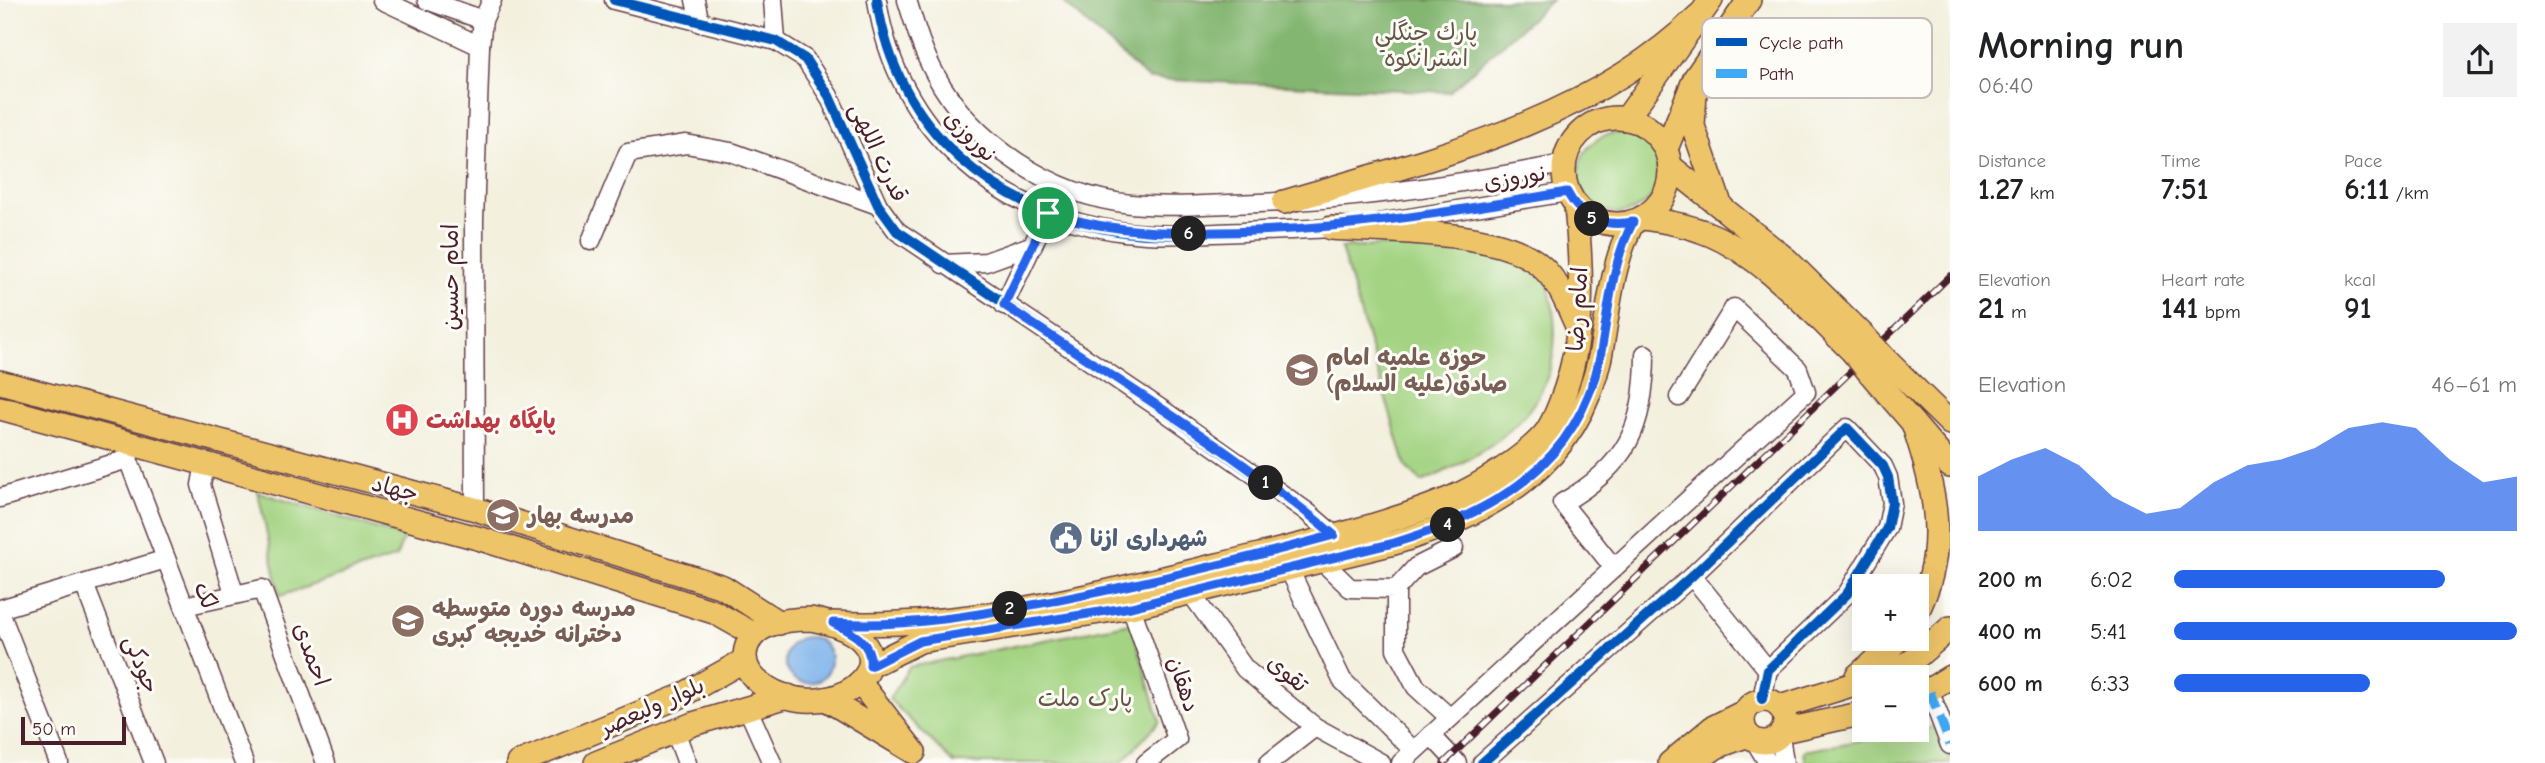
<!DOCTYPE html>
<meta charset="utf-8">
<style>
body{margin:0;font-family:"Comic Neue","Playpen Sans Arabic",sans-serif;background:#f2f2f2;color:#202124;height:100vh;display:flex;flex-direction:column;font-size:26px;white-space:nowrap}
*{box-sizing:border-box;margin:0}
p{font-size:23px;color:#757577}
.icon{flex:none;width:38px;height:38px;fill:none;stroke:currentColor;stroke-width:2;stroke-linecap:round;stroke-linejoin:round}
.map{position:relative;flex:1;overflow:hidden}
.panel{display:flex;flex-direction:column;background:#fff;width:595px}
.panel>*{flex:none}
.buttons{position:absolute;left:1852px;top:574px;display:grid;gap:14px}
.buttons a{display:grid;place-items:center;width:77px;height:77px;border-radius:0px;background:#fff;box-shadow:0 7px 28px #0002;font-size:35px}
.scale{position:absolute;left:21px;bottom:18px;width:105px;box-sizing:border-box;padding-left:7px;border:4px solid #4a1f2b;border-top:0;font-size:19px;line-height:24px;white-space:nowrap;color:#4a1f2b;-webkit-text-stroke:5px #fdfcf7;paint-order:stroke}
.pin{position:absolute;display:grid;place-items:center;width:60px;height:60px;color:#fff;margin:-30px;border:4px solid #fff;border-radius:50%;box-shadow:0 2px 7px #0007}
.km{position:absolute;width:35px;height:35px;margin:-18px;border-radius:50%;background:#222;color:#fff;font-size:19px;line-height:35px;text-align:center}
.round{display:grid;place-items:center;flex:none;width:74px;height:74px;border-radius:0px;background:#f2f2f2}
.summary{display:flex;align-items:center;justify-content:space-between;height:119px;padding:0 28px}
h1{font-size:38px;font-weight:600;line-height:52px}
.stats{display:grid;grid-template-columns:repeat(3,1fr);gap:10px;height:119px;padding:7px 28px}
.stats div{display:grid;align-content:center}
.stats b{font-size:30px;font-weight:600}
.stats small{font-size:19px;font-weight:400}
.stats p{font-size:19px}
.chart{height:196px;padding:14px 28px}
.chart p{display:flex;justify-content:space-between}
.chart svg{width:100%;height:126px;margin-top:7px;fill:#2563eb;opacity:.7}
ul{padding:0 28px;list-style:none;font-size:23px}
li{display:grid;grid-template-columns:112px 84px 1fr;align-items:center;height:52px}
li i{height:18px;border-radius:9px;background:#2563eb}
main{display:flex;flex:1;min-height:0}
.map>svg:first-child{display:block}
.green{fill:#a4d483;stroke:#777a57;stroke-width:2}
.forest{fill:#83b671;stroke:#666a4e;stroke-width:2}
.water{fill:#7db2eb;stroke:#64688b;stroke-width:2}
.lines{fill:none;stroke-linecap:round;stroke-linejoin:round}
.minor-casing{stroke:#633e46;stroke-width:21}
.major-casing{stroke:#633e46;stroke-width:26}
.minor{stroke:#fff;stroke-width:18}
.major{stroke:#eec469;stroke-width:23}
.rail-casing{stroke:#4a1f2b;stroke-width:7}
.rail{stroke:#fdfcf7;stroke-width:4.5;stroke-dasharray:13;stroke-linecap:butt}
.major-bridge-casing{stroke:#633e46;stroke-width:26;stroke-linecap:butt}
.major-bridge{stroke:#eec469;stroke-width:23}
.quiet{stroke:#3fa9f5;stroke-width:9;stroke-dasharray:18 9;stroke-linecap:butt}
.cycleway-casing{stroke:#fdfcf7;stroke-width:15}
.cycleway{stroke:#0057b8;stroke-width:10}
.route-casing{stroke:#fff;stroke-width:14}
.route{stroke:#2563eb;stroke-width:9}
.labels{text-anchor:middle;stroke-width:6;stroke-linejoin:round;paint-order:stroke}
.park-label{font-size:23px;fill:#655545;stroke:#fdfcf7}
.street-label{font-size:23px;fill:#4a1f2b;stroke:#fdfcf7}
.education-label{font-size:23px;font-weight:bold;fill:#785e54;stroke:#fdfcf7;text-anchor:start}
.health-label{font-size:23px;font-weight:bold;fill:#be3a42;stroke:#fdfcf7;text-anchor:start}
.service-label{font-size:23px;font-weight:bold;fill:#4e5e75;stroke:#fdfcf7;text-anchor:start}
.key{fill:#fdfcf7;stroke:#c7baba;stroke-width:2}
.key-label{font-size:19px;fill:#4a1f2b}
</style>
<main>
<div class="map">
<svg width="1950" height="763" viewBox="0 0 1950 763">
<rect width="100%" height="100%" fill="#fdfcf7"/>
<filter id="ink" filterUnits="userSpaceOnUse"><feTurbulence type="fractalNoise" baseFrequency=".0143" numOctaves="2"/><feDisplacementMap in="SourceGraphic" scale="14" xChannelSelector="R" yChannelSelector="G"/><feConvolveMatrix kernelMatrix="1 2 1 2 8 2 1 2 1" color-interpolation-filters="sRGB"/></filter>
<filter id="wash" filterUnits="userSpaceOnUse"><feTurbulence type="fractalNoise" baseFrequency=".00686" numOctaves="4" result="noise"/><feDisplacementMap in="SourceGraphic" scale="28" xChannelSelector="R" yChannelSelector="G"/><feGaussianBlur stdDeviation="1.57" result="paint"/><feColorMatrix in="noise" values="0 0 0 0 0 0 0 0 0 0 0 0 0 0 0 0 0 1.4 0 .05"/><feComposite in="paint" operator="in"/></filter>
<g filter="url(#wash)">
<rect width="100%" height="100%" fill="#f3f0de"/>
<!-- green -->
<g class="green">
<circle cx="1619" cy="173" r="40"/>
<path d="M1414 244 1472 248 1502 255 1547 281C1578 391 1514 442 1422 482L1406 467 1341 248Z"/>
<path d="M258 492 404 537 396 557 280 596Z"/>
<path d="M1131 623 1160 721 1121 763H954L889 699 909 667Z"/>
<path d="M1950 724V763H1806L1804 751Z"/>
</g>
<!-- forest -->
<path class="forest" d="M1061 0H1552L1449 92 1148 79Z"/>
<!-- water -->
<circle class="water" cx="808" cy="660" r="23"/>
</g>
<g filter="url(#ink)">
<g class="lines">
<!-- minor casing -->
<g class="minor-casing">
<g id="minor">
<path d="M382 0 480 46"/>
<path d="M427 0 483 20"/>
<path d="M614 0 776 41 805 59 829 96 878 205 897 231 1164 411 1306 511 1334 535"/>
<path d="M695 0 700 23"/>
<path d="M773 0 776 41"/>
<path d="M877 0C896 131 998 216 1125 232 1164 237 1203 233 1242 232 1275 230 1309 230 1343 227"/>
<path d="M907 0C915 26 922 50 935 74 972 144 1053 196 1131 204 1174 208 1216 204 1259 203 1362 199 1462 184 1563 164"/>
<path d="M1378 223 1567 192"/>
<path d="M591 241 628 153 686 144 731 152 878 205"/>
<path d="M943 264 986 262 1033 245"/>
<path d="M1004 305 1048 213"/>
<path d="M132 444 128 459 244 763"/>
<path d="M205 464 201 485 234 593"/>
<path d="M0 498 128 459"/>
<path d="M475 509 474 221 480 46 483 20 492 0"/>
<path d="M1322 561 1350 588 1396 589V649L1416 687 1450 718"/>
<path d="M1614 568 1562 503C1627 466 1645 427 1645 354"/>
<path d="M1289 569 1342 680 1414 751"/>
<path d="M1692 576 1768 670"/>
<path d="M84 584 154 763"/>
<path d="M1396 589 1416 567 1454 548"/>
<path d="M1190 592 1245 669 1315 727 1381 763"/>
<path d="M184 606 262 589 326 763"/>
<path d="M1131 607 1177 739 1146 763"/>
<path d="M0 609 166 559"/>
<path d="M0 612 59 763"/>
<path d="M1930 692 1950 745"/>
<path d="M747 707 772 763"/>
<path d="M675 731 687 763"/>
<path d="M1431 735 1457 763"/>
<path d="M1780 735 1784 763"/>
<path d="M1755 741 1768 763"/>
<path d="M1269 763 1315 727"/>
<path d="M1401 763 1806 392 1798 369 1734 308 1679 397"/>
<path d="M1482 763 1692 576 1847 428 1883 466 1888 477 1892 503 1887 528 1847 594 1768 670 1762 699"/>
</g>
</g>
<!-- major casing -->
<g class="major-casing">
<g id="major">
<path d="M1695 92 1693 126 1720 204"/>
<circle cx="1617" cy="171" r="53"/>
<path d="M1626 119 1711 0"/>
<path d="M1666 149 1695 78 1749 0"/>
<path d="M1670 166 1787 260 1864 336"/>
<path d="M1284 202C1423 161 1592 121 1698 16"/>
<path d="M1643 218C1663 221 1682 224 1701 231 1757 250 1810 310 1852 351"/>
<path d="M1331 228C1386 232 1501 229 1541 266 1559 282 1567 304 1577 326"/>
<path d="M1887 361 1950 423"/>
<path d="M1869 372 1950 466"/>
<path d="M0 382 475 509 723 587 779 623"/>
<path d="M0 408 481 539 714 612 753 634"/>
<path d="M1913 423C1935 488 1950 550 1916 614"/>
<path d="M811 619C934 643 840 735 764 686 737 669 739 638 769 625 782 620 796 619 811 619Z"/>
<path d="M833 623C962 630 1093 595 1218 565 1295 546 1377 529 1451 498 1478 487 1523 458 1543 436 1552 426 1557 412 1562 399 1586 336 1582 272 1576 206"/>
<path d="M870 666 920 641 1131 607 1394 543C1493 513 1577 466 1600 357 1609 311 1611 264 1633 222"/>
<path d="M1857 676 1899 639"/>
<path d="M1874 677 1912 661 1950 628"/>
<path d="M1916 698 1950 677"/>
<path d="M826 699 914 752 861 684"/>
<circle cx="1764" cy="721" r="21"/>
<path d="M1780 707 1864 681"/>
<path d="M1783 731 1864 713"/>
<path d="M518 763 679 697 743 661"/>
<path d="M596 763 693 724 788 696"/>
<path d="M1670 763 1712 728 1744 712"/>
<path d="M1693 763 1716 747 1748 735"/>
</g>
</g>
<!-- minor -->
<use href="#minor" class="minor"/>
<!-- major -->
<use href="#major" class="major"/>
<!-- rail casing -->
<g class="rail-casing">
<path id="rail" d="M1444 763 1950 276"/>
</g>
<!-- rail -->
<use href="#rail" class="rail"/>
<!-- major-bridge casing -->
<g class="major-bridge-casing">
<g id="major-bridge">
<path d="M1864 336 1887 361"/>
<path d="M1852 351 1869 372"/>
</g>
</g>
<!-- major-bridge -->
<use href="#major-bridge" class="major-bridge"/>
<!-- quiet -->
<path class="quiet" d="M1930 692 1950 745"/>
<!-- cycleway casing -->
<g class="cycleway-casing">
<g id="cycleway">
<path d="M614 0 776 41 805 59 829 96 878 205 897 231 1164 411 1306 511 1334 535"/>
<path d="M877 0C896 131 997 214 1124 232 1163 237 1203 233 1241 232 1352 227 1458 211 1567 192"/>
<path d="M1482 763 1692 576 1847 428 1883 466 1888 477 1892 503 1887 528 1847 594 1768 670 1762 699"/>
</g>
</g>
<!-- cycleway -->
<use href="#cycleway" class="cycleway"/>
</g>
</g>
<g class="lines" filter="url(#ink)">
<!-- route casing -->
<g class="route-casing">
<path id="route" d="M1567 192C1581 219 1605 227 1633 222 1611 264 1609 311 1600 357 1577 466 1493 513 1394 543L1131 607 920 641 870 666C873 642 851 632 833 623 910 628 983 614 1059 600 1151 582 1243 560 1334 535 1232 449 1115 379 1004 305L1048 213C1120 235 1180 234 1254 231 1360 227 1463 210 1567 192Z"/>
</g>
<!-- route -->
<use href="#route" class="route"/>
</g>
<!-- icons -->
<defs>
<g id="university-disc" transform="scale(1.75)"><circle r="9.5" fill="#8d6e63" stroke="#fdfcf7"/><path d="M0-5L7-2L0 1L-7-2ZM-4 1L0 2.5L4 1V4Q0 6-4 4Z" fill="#fff"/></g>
<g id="hospital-disc" transform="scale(1.75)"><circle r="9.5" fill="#e0444e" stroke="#fdfcf7"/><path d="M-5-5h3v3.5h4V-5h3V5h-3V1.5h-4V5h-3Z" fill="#fff"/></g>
<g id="school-disc" transform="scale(1.75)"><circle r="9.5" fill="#8d6e63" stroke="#fdfcf7"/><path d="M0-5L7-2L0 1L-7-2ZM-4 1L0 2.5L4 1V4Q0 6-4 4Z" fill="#fff"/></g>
<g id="civic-disc" transform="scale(1.75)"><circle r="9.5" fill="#5c6f8a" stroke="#fdfcf7"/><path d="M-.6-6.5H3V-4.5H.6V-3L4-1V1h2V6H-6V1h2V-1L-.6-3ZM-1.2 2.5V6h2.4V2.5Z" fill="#fff"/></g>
</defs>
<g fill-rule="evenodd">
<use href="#university-disc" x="1302" y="370"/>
<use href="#hospital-disc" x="402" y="420"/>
<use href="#school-disc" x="503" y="515"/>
<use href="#civic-disc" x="1066" y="538"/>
<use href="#school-disc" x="408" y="621"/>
</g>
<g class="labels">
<!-- park labels -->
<g class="park-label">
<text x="1426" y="40">پارك جنگلي<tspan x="1426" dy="26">اشترانكوه</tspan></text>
<text x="1085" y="706">پارک ملت</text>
</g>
<!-- street labels -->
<g class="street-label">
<text transform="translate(971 136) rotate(44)" y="8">نوروزی</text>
<text transform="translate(879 152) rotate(65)" y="8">قدرت اللهی</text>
<text transform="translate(1515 177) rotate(-10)" y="8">نوروزی</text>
<text transform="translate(450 277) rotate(-90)" y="8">امام حسین</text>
<text transform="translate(1577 309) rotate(-87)" y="8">امام رضا</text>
<text transform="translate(395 488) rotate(15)" y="8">جهاد</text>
<text transform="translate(206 595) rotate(69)" y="8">لک</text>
<text transform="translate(312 654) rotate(70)" y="8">احمدی</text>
<text transform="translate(142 664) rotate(69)" y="8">جودکی</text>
<text transform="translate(1288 673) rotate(40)" y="8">تقوی</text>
<text transform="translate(1184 684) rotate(71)" y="8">دهقان</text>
<text transform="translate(652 706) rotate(-24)" y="8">بلوار ولیعصر</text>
</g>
<!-- education labels -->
<g class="education-label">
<text x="1326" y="365">حوزه علمیه امام<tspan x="1326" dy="26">صادق(علیه السلام)</tspan></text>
<text x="528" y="523">مدرسه بهار</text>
<text x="432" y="616">مدرسه دوره متوسطه<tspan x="432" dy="26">دخترانه خدیجه کبری</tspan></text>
</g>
<!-- health labels -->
<g class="health-label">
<text x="426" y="428">پایگاه بهداشت</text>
</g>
<!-- service labels -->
<g class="service-label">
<text x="1090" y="546">شهرداری ازنا</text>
</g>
</g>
<!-- legend -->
<rect x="1702" y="18" width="230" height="80" rx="10" class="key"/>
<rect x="1716" y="38" width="31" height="8" fill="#0057b8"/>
<rect x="1716" y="69" width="31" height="9" fill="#3fa9f5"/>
<g class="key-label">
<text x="1759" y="49">Cycle path</text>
<text x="1759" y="80">Path</text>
</g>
</svg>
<div class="buttons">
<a>+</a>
<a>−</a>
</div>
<div class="scale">50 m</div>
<div class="pin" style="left:1048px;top:213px;background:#1e9e55"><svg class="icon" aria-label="arrive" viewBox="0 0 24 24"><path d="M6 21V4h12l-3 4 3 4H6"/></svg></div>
<b class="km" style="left:1266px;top:483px">1</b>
<b class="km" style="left:1010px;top:609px">2</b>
<b class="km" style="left:1448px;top:525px">4</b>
<b class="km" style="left:1592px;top:219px">5</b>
<b class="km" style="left:1189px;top:234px">6</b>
</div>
<section class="panel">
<div class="summary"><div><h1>Morning run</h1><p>06:40</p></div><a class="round"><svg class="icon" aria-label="share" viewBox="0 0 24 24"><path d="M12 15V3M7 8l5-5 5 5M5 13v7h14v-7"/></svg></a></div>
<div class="stats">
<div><p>Distance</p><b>1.27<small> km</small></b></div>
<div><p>Time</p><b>7:51</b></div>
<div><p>Pace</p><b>6:11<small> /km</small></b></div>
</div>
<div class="stats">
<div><p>Elevation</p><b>21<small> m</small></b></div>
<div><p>Heart rate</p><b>141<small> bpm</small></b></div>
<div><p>kcal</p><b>91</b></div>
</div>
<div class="chart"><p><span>Elevation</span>46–61 m</p>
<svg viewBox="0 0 160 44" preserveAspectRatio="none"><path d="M0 44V25L10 19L20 15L30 21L40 32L50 38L60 36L70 27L80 21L90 19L100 15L110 8L120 6L130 8L140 19L150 27L160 25V44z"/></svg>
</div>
<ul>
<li><b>200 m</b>6:02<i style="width:79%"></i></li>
<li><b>400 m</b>5:41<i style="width:100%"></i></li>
<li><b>600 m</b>6:33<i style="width:57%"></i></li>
</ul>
</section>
</main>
